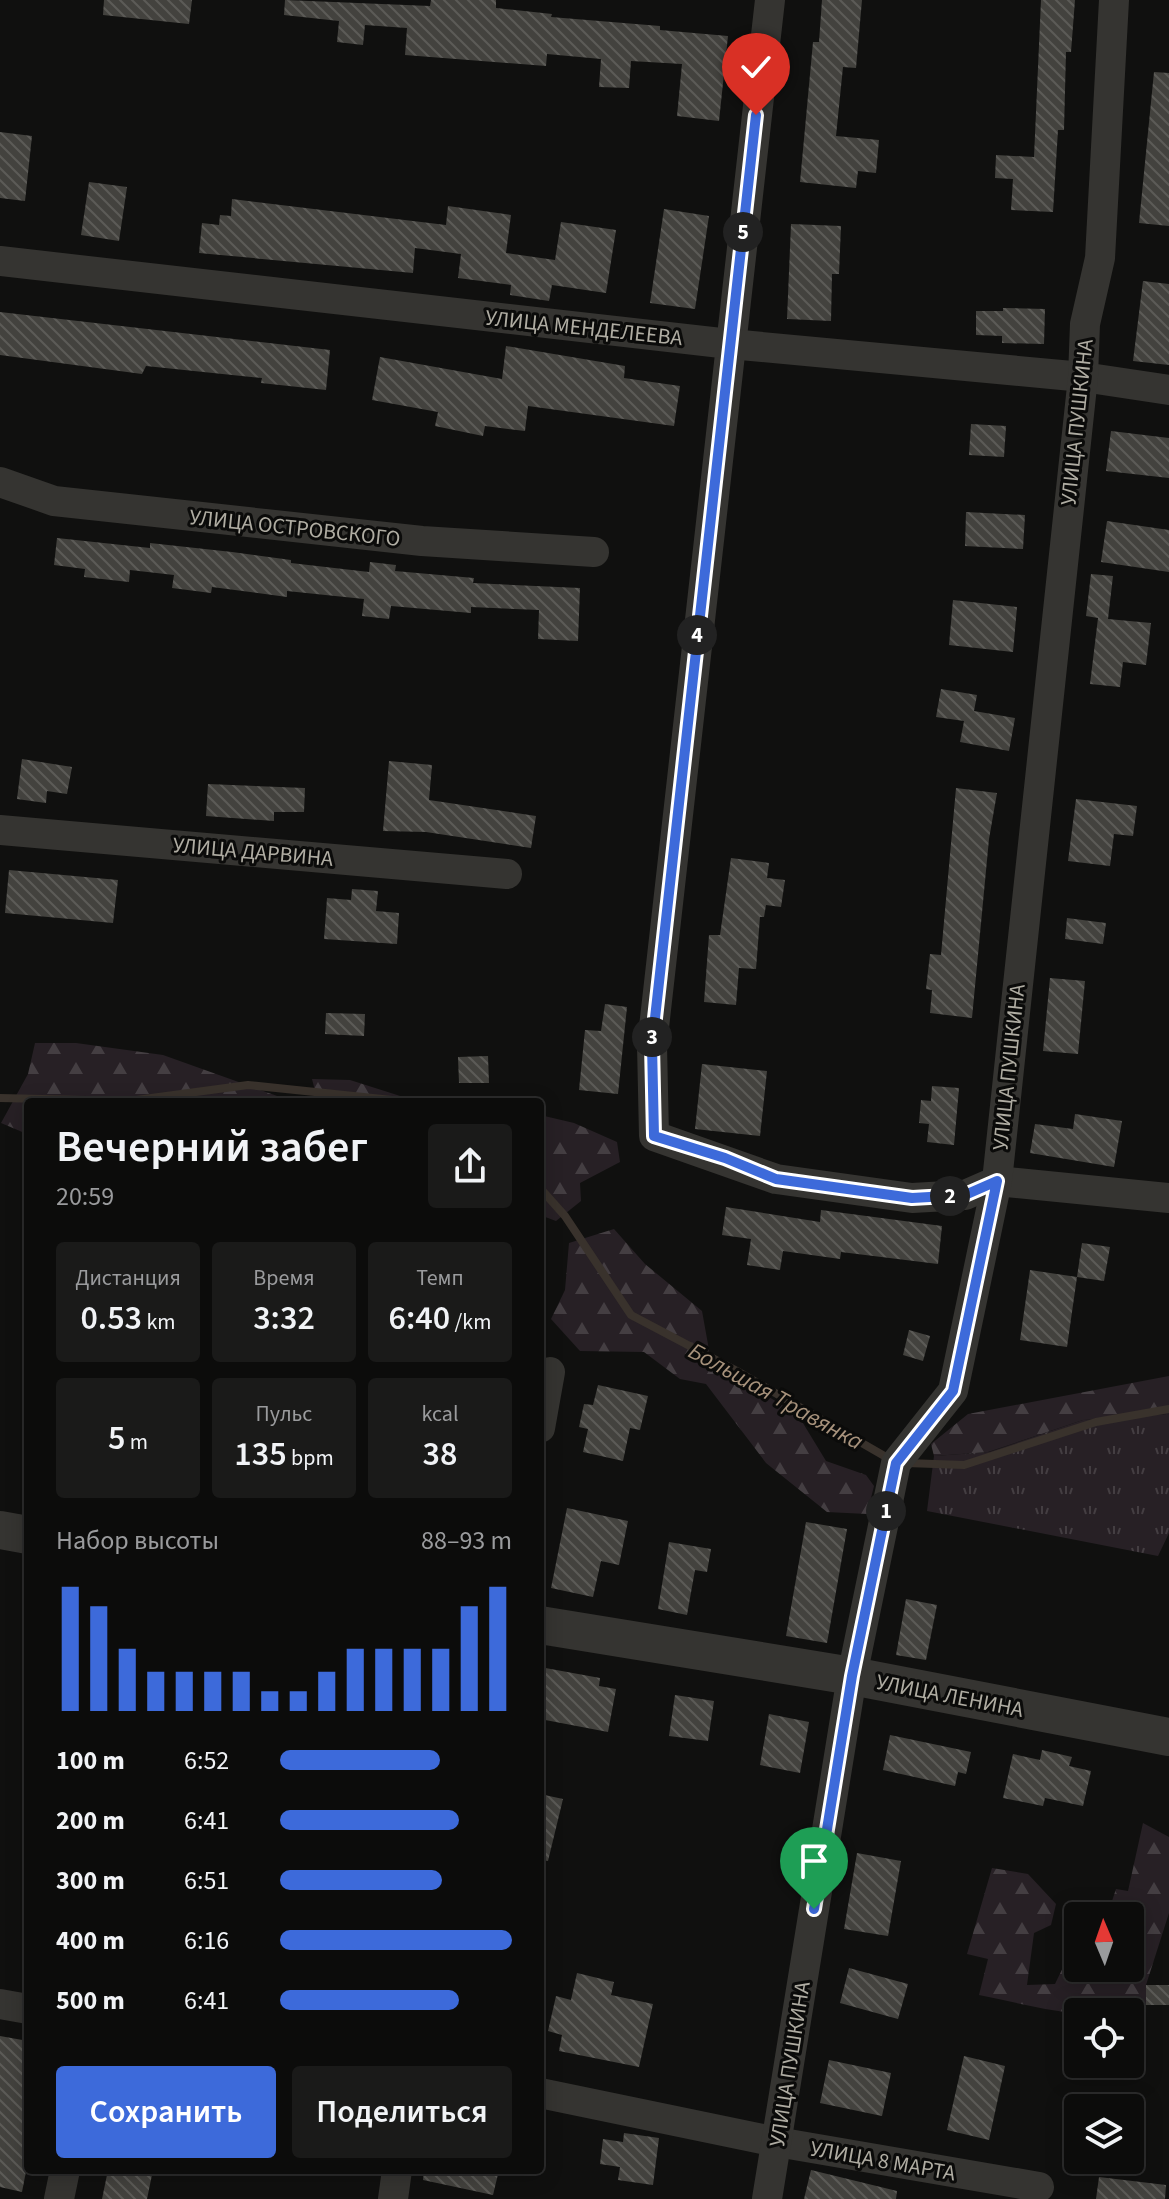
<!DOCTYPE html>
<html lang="ru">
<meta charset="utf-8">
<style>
body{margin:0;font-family:"Source Sans 3",sans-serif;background:#1a1a19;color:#f1f3f6;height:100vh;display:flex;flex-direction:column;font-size:30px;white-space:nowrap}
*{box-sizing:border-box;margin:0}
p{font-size:26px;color:#9a9b9d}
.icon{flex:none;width:44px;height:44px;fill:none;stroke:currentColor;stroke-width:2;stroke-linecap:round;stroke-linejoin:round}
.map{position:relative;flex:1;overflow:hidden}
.panel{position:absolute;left:24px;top:1098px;width:520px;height:1076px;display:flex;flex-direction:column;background:#0c0c0b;border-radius:8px;box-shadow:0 4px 20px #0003,0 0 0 2px #2c2c2c}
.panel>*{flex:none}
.needle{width:52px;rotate:358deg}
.controls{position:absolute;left:1064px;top:1902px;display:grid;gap:16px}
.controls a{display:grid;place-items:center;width:80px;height:80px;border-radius:8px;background:#0c0c0b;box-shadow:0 4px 20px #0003,0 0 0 2px #2c2c2c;font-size:40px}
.pin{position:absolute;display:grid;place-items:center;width:68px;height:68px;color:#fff;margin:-82px -34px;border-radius:50% 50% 50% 0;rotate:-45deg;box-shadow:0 0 8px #0007}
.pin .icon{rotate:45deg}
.km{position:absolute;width:40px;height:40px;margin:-20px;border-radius:50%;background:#222;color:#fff;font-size:22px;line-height:40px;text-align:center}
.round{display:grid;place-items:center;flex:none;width:84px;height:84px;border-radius:8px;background:#1a1a19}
.head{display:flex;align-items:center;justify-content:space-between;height:136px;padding:0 32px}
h1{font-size:44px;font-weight:600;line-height:60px}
.figures{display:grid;grid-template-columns:repeat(3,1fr);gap:12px;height:136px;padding:8px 32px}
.figures div{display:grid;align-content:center;border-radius:8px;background:#1a1a19;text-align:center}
.figures b{font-size:34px;font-weight:600}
.figures small{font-size:22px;font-weight:400}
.figures p{font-size:22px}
.chart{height:224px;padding:16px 32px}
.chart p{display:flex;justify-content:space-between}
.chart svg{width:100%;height:144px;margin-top:8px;stroke:#3d6ada;stroke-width:6}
.primary-button{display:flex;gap:16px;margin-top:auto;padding:16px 32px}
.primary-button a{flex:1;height:92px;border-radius:8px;background:#3d6ada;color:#fff;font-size:32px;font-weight:600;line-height:92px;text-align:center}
.primary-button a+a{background:#1a1a19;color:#f1f3f6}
ul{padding:0 32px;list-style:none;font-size:26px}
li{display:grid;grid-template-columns:128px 96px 1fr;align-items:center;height:60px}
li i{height:20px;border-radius:10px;background:#3d6ada}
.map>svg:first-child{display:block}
.grass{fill:url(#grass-tufts)}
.forest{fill:url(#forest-firs)}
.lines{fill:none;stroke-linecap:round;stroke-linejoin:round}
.stream{stroke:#39322c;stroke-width:8}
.building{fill:url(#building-back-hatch)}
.minor{stroke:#353431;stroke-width:30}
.tertiary{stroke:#353431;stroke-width:38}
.route-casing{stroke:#fff;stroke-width:16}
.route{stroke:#3d6ada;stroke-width:10}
.labels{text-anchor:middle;stroke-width:6;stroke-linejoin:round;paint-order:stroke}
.street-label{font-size:22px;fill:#afaca2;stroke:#0b0b0a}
.water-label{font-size:24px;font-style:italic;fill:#a7927c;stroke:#0b0b0a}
</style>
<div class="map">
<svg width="1169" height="2199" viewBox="0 0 1169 2199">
<defs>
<pattern id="grass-tufts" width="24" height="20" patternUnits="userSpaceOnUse" patternTransform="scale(2)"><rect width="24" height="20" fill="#272025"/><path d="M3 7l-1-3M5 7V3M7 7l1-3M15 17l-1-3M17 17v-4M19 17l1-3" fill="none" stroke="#443e42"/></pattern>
<pattern id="forest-firs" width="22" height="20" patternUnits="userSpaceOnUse" patternTransform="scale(2)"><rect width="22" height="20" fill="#272025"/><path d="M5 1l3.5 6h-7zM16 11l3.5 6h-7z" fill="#443e42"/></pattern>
<pattern id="building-back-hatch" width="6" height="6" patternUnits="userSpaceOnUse" patternTransform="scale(2)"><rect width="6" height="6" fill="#43423e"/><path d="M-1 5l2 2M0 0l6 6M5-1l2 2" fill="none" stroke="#5c5b57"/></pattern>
</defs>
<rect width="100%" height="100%" fill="#10100f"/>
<!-- grass -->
<path class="grass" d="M1169 1414V1533L1158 1556 927 1511 934 1456 989 1452 1083 1420Z"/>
<!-- forest -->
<g class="forest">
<path d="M35 1043H76L163 1055 294 1102H28L27 1134 1 1123 28 1074Z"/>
<path d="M312 1079 350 1080 419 1102H326L317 1098Z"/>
<path d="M540 1115 574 1123 617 1142 620 1162 580 1183 581 1201 556 1221 540 1215Z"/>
<path d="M614 1229 645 1264 702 1311 711 1361 798 1415 826 1461 866 1475 874 1486 867 1514 827 1512 766 1463 706 1384 680 1379 644 1352 580 1351 551 1319 565 1290 569 1243Z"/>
<path d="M1169 1376V1414L1083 1420 988 1452 934 1456 931 1444 968 1414Z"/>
<path d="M1143 1823 1169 1837V1913L1146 1985V2005C1092 2025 1035 2006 979 1995L988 1959 967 1954 992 1868 1028 1874 1056 1904 1051 1925 1034 1933 1027 1985 1055 1984 1068 1957 1078 1956V1968H1130V1916H1107L1116 1889 1128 1891Z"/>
</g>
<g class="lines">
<!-- stream -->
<g class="stream">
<path d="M0 1098 129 1101 248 1085 411 1102"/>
<path d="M540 1188 565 1216 631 1315 737 1371 893 1461"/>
<path d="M906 1463 964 1465 1096 1422 1169 1409"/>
</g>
</g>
<!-- building -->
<g class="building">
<path d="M104 0H192L189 24 103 15Z"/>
<path d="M285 0 430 6 431 0H496V8L552 14 551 17 660 26V30L728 36 719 121 677 116 682 64 631 61 629 88 599 87 601 59 547 54 546 66 405 55 407 28 365 25 363 45 337 42 339 21 284 15Z"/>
<path d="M822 0H862L856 68 843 67 836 136 879 140 876 173 858 171 856 188 800 182 813 42H819Z"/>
<path d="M1041 0H1075L1071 52H1066L1064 130H1058L1053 212 1011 210 1013 179 995 178 996 155 1034 157Z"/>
<path d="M1154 72 1169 73V226L1139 223Z"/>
<path d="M0 132 32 136 25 201 0 198Z"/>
<path d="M89 182 127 187 119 241 81 235Z"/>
<path d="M232 199 446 225 448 206 511 215 506 253 555 260 561 222 616 230 606 293 552 285 549 301 510 295 511 285 458 278 461 254 415 248 413 273 199 253 202 223 219 225 220 215 231 216Z"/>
<path d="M664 209 709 216 695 309 650 303Z"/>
<path d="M791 224 841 226 839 274H832L831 321 787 319Z"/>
<path d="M1143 281 1169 284V365L1133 361Z"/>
<path d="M1003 308 1045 309 1044 344 1002 343V336L976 335V311H1003Z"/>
<path d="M0 312 330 350 326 390 261 383 262 378 146 366 142 374 0 355Z"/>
<path d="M506 346 625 366 624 378 680 386 674 426 528 406 525 431 485 426 483 436 435 426 438 412 372 400 380 357 502 379Z"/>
<path d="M971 424 1006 426 1004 457 969 455Z"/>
<path d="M1111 431 1169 438V478L1106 471Z"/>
<path d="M966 512 1025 515 1023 549 965 546Z"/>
<path d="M1107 521 1169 530V572L1101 562Z"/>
<path d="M57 538 150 548V543L232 552 291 560V563L369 572 370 562 396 565 395 571 474 578 473 583 580 588 578 641 538 639 539 610 471 607V613L391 606 389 619 362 616 364 599 287 591V597L212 587 211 593 172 588 174 575 130 570 129 582 84 577 85 569 54 565Z"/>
<path d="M1091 574 1113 576 1108 619 1151 623 1146 665 1123 662 1120 687 1090 684 1098 618 1086 616Z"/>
<path d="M953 600 1017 607 1013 652 949 645Z"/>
<path d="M941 689 977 695 974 711 1015 718 1009 751 960 742 964 721 936 717Z"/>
<path d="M22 759 72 767 67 794 47 791 46 803 17 799Z"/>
<path d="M389 761 432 765 429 800 536 816 531 848 426 832 383 831Z"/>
<path d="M208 784 305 788 304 812H274V821L206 816Z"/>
<path d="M956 788 997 793 989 839 972 1018 930 1013 932 990 926 989 930 954 941 955Z"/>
<path d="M1076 799 1137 806 1133 836 1114 834 1110 866 1068 861Z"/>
<path d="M731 858 769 863 767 878 785 880 781 907 766 905 764 917H760L756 969 739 968 736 1005 704 1002 709 935H720Z"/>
<path d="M9 870 118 880 113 923 5 913Z"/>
<path d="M352 889 378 891 376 911 399 913 397 944 324 939 327 898 351 900Z"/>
<path d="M1067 918 1106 923 1103 944 1065 939Z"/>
<path d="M1050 978 1085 981 1078 1054 1043 1051Z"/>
<path d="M605 1004 627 1007 618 1094 579 1090 585 1030 601 1031Z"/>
<path d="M326 1013 365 1014 364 1036 325 1034Z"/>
<path d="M488 1056 489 1083H459L458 1057Z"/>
<path d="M702 1064 767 1071 760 1136 695 1129Z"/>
<path d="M932 1086 959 1088 954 1145 927 1142 929 1124 919 1123 921 1100 931 1101Z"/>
<path d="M1075 1114 1122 1121 1114 1167 1030 1153 1035 1124 1073 1129Z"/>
<path d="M726 1207 820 1222 821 1210 942 1226 938 1264 841 1252 840 1259 783 1251 780 1270 747 1265 751 1239 722 1235Z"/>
<path d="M1082 1243 1110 1247 1104 1281 1077 1277Z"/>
<path d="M1030 1270 1077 1277 1067 1347 1020 1340Z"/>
<path d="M909 1330 930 1336 923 1361 903 1355Z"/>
<path d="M598 1385 648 1396 640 1430 630 1428 623 1461 583 1452 588 1429 579 1427 584 1404 593 1405Z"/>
<path d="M567 1508 628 1521 619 1565 601 1561 593 1597 551 1588Z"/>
<path d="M806 1522 847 1529 827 1643 786 1636Z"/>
<path d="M669 1542 711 1549 707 1572 695 1570 687 1615 658 1609Z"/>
<path d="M906 1599 937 1605 926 1660 896 1655Z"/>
<path d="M540 1667 600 1678 599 1686 616 1689 608 1732 540 1719Z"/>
<path d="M675 1695 714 1701 708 1741 669 1736Z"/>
<path d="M769 1714 809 1722 800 1773 760 1765Z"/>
<path d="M890 1735 971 1752 966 1774 958 1772 955 1786 883 1770Z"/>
<path d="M1042 1750 1072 1757 1069 1766 1091 1771 1083 1806 1045 1798 1043 1806 1003 1798 1013 1754 1040 1760Z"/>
<path d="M540 1794 563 1799 548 1861 540 1860Z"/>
<path d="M857 1853 901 1861 888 1936 844 1929Z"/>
<path d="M849 1968 908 1984 898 2019 840 2003Z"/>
<path d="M577 1973 614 1982 611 1995 653 2004 639 2067 559 2051 562 2035 548 2031 556 1996 571 2000Z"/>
<rect x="1146" y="1985" width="23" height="20"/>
<path d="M0 2036 28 2041V2161L22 2192 0 2187Z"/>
<path d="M964 2056 1005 2066 989 2140 947 2130Z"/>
<path d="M829 2060 891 2073 882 2116 820 2103Z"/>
<path d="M624 2133 659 2138 653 2185 618 2180 620 2167 600 2164 603 2139 623 2142Z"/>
<path d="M108 2170H153L147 2199H102Z"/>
<path d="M424 2170H499L493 2195 423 2180Z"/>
<path d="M811 2170 897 2191 896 2199H804Z"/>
<path d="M1099 2177 1166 2185 1165 2199H1096Z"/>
</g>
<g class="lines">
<!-- minor -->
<g class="minor">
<path d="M770 0 652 1045 654 1136 776 1179 912 1198 965 1195 997 1181 1169 1198"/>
<path d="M0 261 730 344 1083 377 1169 390"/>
<path d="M0 482 54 501 422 541 594 552"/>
<path d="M0 830 507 874"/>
<path d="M540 1428 550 1372"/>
<path d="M0 2004 28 2009"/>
<path d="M540 2093 777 2142 1039 2187"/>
<path d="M59 2199 65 2170"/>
<path d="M393 2199 397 2170"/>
<path d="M767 2199 852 1676 896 1463 953 1391 997 1181 1083 377 1085 324 1100 258 1114 0"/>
</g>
<!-- tertiary -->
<g class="tertiary">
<path d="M0 1530 28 1535"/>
<path d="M540 1625 852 1676 1169 1737"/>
</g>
</g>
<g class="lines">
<!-- route casing -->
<g class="route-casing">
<path id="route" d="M756 115 652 1045 654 1136 725 1158 776 1179 912 1198 965 1195 997 1181 953 1391 896 1463 852 1676 814 1909"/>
</g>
<!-- route -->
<use href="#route" class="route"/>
</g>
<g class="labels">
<!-- street labels -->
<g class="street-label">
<text transform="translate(584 327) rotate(6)" y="8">УЛИЦА МЕНДЕЛЕЕВА</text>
<text transform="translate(1076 422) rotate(-84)" y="8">УЛИЦА ПУШКИНА</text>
<text transform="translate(295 527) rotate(6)" y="8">УЛИЦА ОСТРОВСКОГО</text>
<text transform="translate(253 851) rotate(5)" y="8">УЛИЦА ДАРВИНА</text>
<text transform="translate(1008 1067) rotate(-84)" y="8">УЛИЦА ПУШКИНА</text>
<text transform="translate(950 1695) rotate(11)" y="8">УЛИЦА ЛЕНИНА</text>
<text transform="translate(789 2064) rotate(-81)" y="8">УЛИЦА ПУШКИНА</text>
<text transform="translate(883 2160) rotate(10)" y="8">УЛИЦА 8 МАРТА</text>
</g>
<!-- water labels -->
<g class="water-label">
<text transform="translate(776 1396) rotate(29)" y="8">Большая Травянка</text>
</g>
</g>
</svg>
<div class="controls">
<a><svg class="needle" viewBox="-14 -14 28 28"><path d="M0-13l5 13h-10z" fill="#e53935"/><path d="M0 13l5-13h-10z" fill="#9a9b9d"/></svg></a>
<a><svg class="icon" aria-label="locate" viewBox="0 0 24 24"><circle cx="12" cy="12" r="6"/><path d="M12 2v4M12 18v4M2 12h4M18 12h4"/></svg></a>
<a><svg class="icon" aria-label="layers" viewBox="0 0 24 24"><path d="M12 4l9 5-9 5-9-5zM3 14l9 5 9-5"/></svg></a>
</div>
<div class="pin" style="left:814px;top:1909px;background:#1e9e55"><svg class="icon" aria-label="arrive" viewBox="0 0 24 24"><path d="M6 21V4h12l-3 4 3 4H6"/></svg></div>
<div class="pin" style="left:756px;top:115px;background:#d93025"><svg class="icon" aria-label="check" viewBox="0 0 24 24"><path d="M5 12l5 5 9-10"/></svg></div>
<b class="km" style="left:886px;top:1511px">1</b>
<b class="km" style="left:950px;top:1196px">2</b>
<b class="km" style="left:652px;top:1037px">3</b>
<b class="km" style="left:697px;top:635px">4</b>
<b class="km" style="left:743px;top:232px">5</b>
<section class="panel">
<div class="head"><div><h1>Вечерний забег</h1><p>20:59</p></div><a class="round"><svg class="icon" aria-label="share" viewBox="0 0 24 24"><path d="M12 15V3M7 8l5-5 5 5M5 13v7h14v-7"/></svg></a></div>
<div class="figures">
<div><p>Дистанция</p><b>0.53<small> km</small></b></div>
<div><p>Время</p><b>3:32</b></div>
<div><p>Темп</p><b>6:40<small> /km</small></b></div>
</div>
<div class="figures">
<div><b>5<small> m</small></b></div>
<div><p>Пульс</p><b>135<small> bpm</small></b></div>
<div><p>kcal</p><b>38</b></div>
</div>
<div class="chart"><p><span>Набор высоты</span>88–93 m</p>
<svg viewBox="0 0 160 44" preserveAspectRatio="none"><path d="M5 44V6M15 44V12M25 44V25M35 44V32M45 44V32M55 44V32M65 44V32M75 44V38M85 44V38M95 44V32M105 44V25M115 44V25M125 44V25M135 44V25M145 44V12M155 44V6"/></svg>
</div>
<ul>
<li><b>100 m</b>6:52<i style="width:69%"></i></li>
<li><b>200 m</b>6:41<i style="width:77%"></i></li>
<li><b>300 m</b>6:51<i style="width:70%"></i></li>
<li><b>400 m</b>6:16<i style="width:100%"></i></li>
<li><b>500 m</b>6:41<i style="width:77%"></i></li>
</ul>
<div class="primary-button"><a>Сохранить</a><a>Поделиться</a></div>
</section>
</div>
